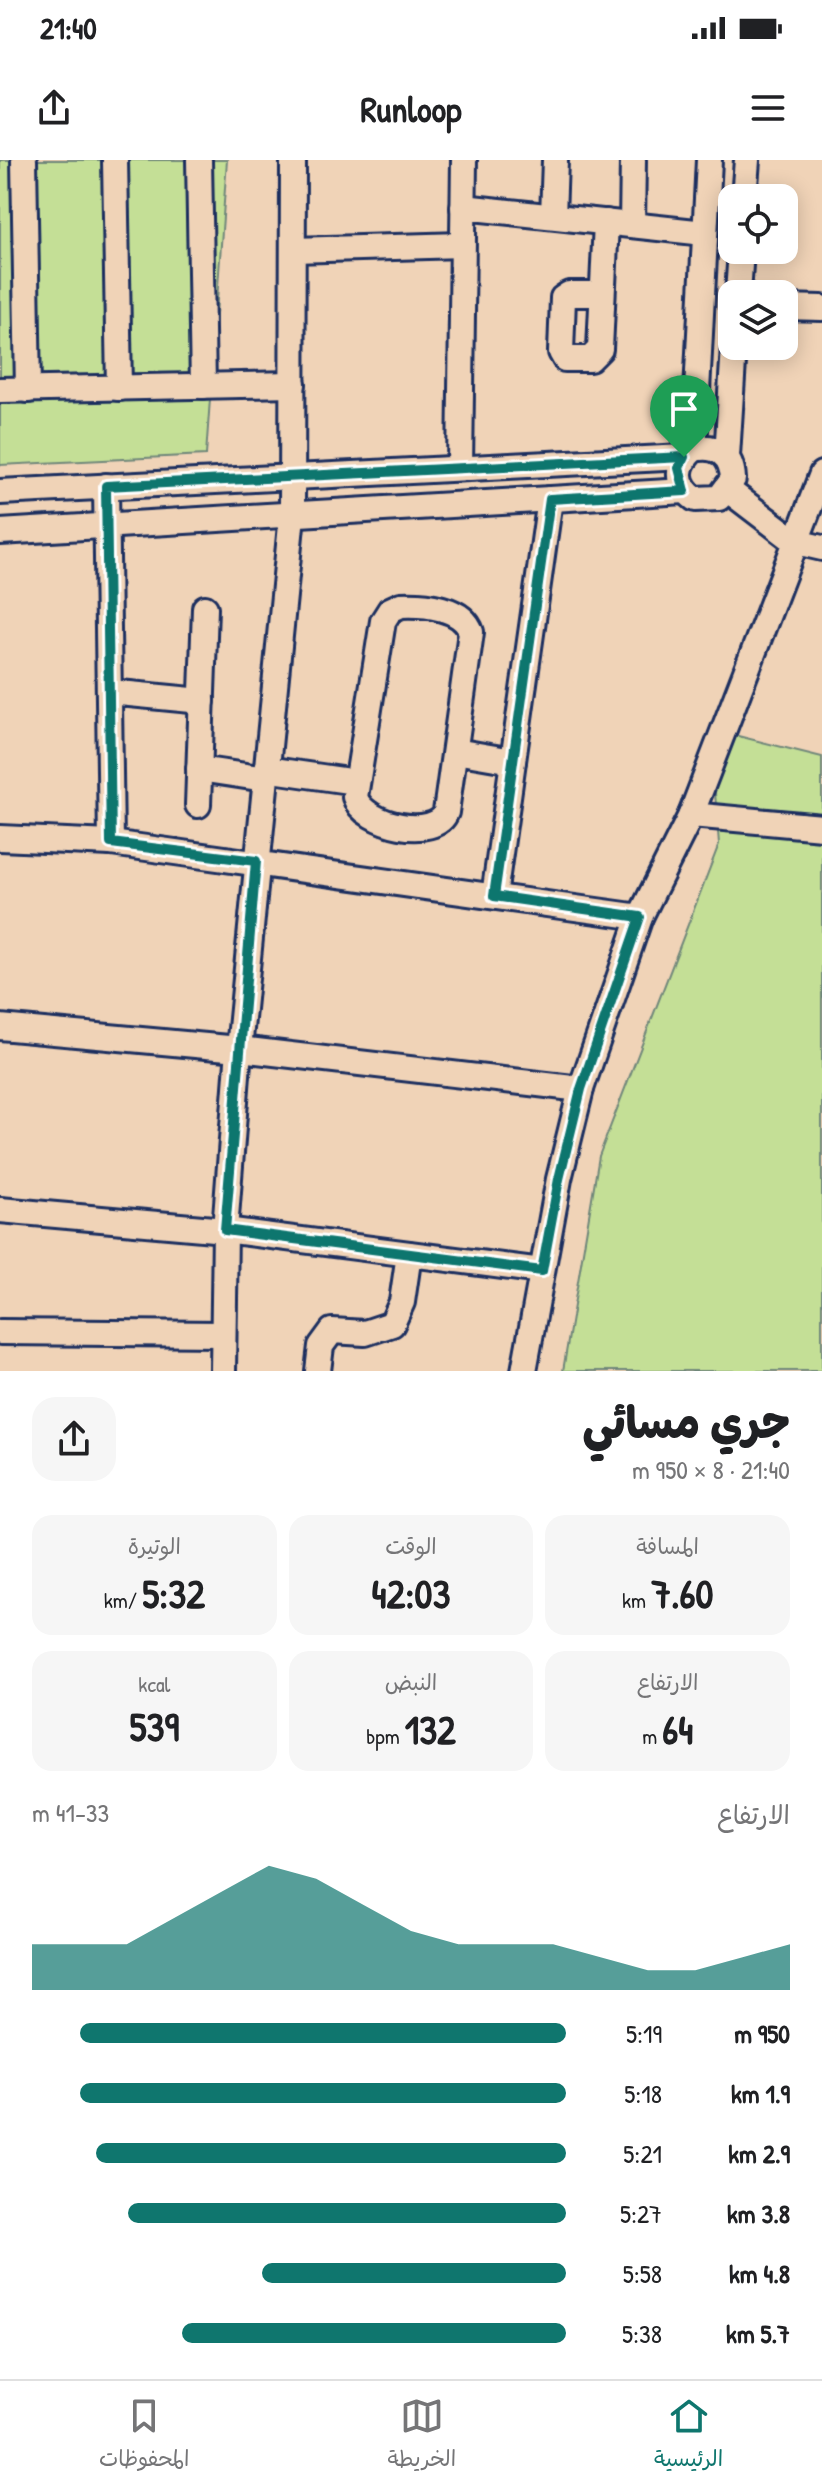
<!DOCTYPE html>
<html lang="ar">
<meta charset="utf-8">
<style>
body{margin:0;font-family:"Patrick Hand","Playpen Sans Arabic",sans-serif;background:#f6f6f6;color:#202124;direction:rtl;height:100vh;display:flex;flex-direction:column;font-size:30px;white-space:nowrap}
*{box-sizing:border-box;margin:0}
p{font-size:26px;color:#757577}
.icon{flex:none;width:44px;height:44px;fill:none;stroke:currentColor;stroke-width:2;stroke-linecap:round;stroke-linejoin:round}
.map{position:relative;height:1211px;overflow:hidden;direction:ltr}
.panel{display:flex;flex-direction:column;background:#fff;flex:1}
.panel>*{flex:none}
.buttons{position:absolute;left:718px;top:24px;display:grid;gap:16px}
.buttons a{display:grid;place-items:center;width:80px;height:80px;border-radius:16px;background:#fff;box-shadow:0 4px 20px #0003;font-size:40px}
.pin{position:absolute;display:grid;place-items:center;width:68px;height:68px;color:#fff;margin:-82px -34px;border-radius:50% 50% 50% 0;rotate:-45deg;box-shadow:0 0 8px #0007}
.pin .icon{rotate:45deg}
.round{display:grid;place-items:center;flex:none;width:84px;height:84px;border-radius:24px;background:#f6f6f6}
.headline{display:flex;align-items:center;justify-content:space-between;height:136px;padding:0 32px}
h1{font-size:44px;font-weight:800;line-height:60px}
.figures{display:grid;grid-template-columns:repeat(3,1fr);gap:12px;height:136px;padding:8px 32px}
.figures div{display:grid;align-content:center;border-radius:20px;background:#f6f6f6;text-align:center}
.figures b{font-size:40px;font-weight:800}
.figures small{font-size:22px;font-weight:400}
.figures p{font-size:22px}
.chart{height:224px;padding:16px 32px}
.chart p{display:flex;justify-content:space-between}
.chart svg{width:100%;height:144px;margin-top:8px;fill:#0f766e;opacity:.7}
ul{padding:0 32px;list-style:none;font-size:26px}
li{display:grid;grid-template-columns:128px 96px 1fr;align-items:center;height:60px}
li i{height:20px;border-radius:10px;background:#0f766e}
.status{display:flex;justify-content:space-between;align-items:center;height:56px;padding:0 40px;background:#fff;direction:ltr}
.status svg{height:22px;fill:currentColor}
header{display:flex;justify-content:space-between;align-items:center;height:104px;padding:0 32px;background:#fff;font-size:36px;font-weight:800}
.dock{display:flex;justify-content:space-around;align-items:center;height:112px;border-top:2px solid #e0e0e0;background:#fff;font-size:22px;color:#757577}
.dock a{display:grid;justify-items:center;gap:4px}
.dock .selected{color:#0f766e}
.map>svg:first-child{display:block}
.green{fill:#c4df96;stroke:#70877a;stroke-width:2}
.lines{fill:none;stroke-linecap:round;stroke-linejoin:round}
.minor-casing{stroke:#1b2f5e;stroke-width:30}
.minor{stroke:#f0d3b7;stroke-width:24}
.route-casing{stroke:#fff;stroke-width:16}
.route{stroke:#0f766e;stroke-width:10}
</style>
<div class="status"><b>21:40</b><svg viewBox="0 0 49 12"><path d="M0 12V9h3v3zM5 12V6h3v6zM10 12V3h3v9zM15 12V0h3v12zM26 1h20v11H26zM47 4h2v5h-2z"/></svg></div>
<header><svg class="icon" aria-label="menu" viewBox="0 0 24 24"><path d="M4 6h16M4 12h16M4 18h16"/></svg>Runloop<svg class="icon" aria-label="share" viewBox="0 0 24 24"><path d="M12 15V3M7 8l5-5 5 5M5 13v7h14v-7"/></svg></header>
<div class="map">
<svg width="822" height="1211" viewBox="0 0 822 1211">
<rect width="100%" height="100%" fill="#f0d3b7"/>
<filter id="ink" filterUnits="userSpaceOnUse"><feTurbulence type="fractalNoise" baseFrequency=".0125" numOctaves="2"/><feDisplacementMap in="SourceGraphic" scale="16" xChannelSelector="R" yChannelSelector="G"/><feConvolveMatrix kernelMatrix="1 2 1 2 8 2 1 2 1" color-interpolation-filters="sRGB"/></filter>
<g filter="url(#ink)">
<!-- green -->
<g class="green">
<path d="M0 0H227L206 295 0 305Z"/>
<path d="M710 569 822 597V1211H563L599 996 719 684Z"/>
</g>
<g class="lines">
<!-- minor casing -->
<g class="minor-casing">
<g id="minor">
<path d="M24 0 28 230"/>
<path d="M115 0 119 228"/>
<path d="M199 0 203 226"/>
<path d="M744 38 747 0"/>
<path d="M463 47 705 73"/>
<path d="M553 56 555 0"/>
<path d="M632 65 633 0"/>
<path d="M293 90 462 85"/>
<path d="M602 134H569L563 138 561 192 565 199H590L600 189 606 62"/>
<path d="M738 134 741 90"/>
<path d="M784 147 822 148"/>
<path d="M0 230 293 224"/>
<path d="M694 289C717 284 732 295 733 319L719 338 695 339C675 324 675 305 694 289L709 0"/>
<path d="M727 296 734 186"/>
<path d="M460 308 464 0"/>
<path d="M106 326 111 683"/>
<path d="M728 330 796 382 822 388"/>
<path d="M0 332 684 297"/>
<path d="M0 372 685 331"/>
<path d="M401 445C424 444 463 447 471 472L446 652C436 680 364 666 355 637L383 461 390 450Z"/>
<path d="M109 532 202 541"/>
<path d="M455 591 513 601"/>
<path d="M199 609 265 619"/>
<path d="M266 609 356 622"/>
<path d="M198 645 205 448"/>
<path d="M691 655 822 667"/>
<path d="M0 678 111 683 640 757"/>
<path d="M494 736 550 339"/>
<path d="M0 867 239 889 581 929"/>
<path d="M0 1050 225 1070 542 1111"/>
<path d="M0 1172 223 1174"/>
<path d="M223 1211 225 1070 239 889 292 355 293 0"/>
<path d="M318 1211 321 1186 332 1171 365 1173 392 1164 402 1142 409 1094"/>
<path d="M524 1211 559 1019 581 929 640 757 691 655 822 314"/>
</g>
</g>
<!-- minor -->
<use href="#minor" class="minor"/>
</g>
</g>
<g class="lines" filter="url(#ink)">
<!-- route casing -->
<g class="route-casing">
<path id="route" d="M684 297 679 308 685 331 550 339 494 736 640 757 581 929 559 1019 542 1111 225 1070 256 701 111 683 106 326Z"/>
</g>
<!-- route -->
<use href="#route" class="route"/>
</g>
</svg>
<div class="buttons">
<a><svg class="icon" aria-label="locate" viewBox="0 0 24 24"><circle cx="12" cy="12" r="6"/><path d="M12 2v4M12 18v4M2 12h4M18 12h4"/></svg></a>
<a><svg class="icon" aria-label="layers" viewBox="0 0 24 24"><path d="M12 4l9 5-9 5-9-5zM3 14l9 5 9-5"/></svg></a>
</div>
<div class="pin" style="left:684px;top:297px;background:#1e9e55"><svg class="icon" aria-label="arrive" viewBox="0 0 24 24"><path d="M6 21V4h12l-3 4 3 4H6"/></svg></div>
</div>
<section class="panel">
<div class="headline"><div><h1>جري مسائي</h1><p>21:40 · 8 × 950 m</p></div><a class="round"><svg class="icon" aria-label="share" viewBox="0 0 24 24"><path d="M12 15V3M7 8l5-5 5 5M5 13v7h14v-7"/></svg></a></div>
<div class="figures">
<div><p>المسافة</p><b>7.60<small> km</small></b></div>
<div><p>الوقت</p><b>42:03</b></div>
<div><p>الوتيرة</p><b>5:32<small> /km</small></b></div>
</div>
<div class="figures">
<div><p>الارتفاع</p><b>64<small> m</small></b></div>
<div><p>النبض</p><b>132<small> bpm</small></b></div>
<div><p>kcal</p><b>539</b></div>
</div>
<div class="chart"><p><span>الارتفاع</span>33–41 m</p>
<svg viewBox="0 0 160 44" preserveAspectRatio="none"><path d="M0 44V30L10 30L20 30L30 22L40 14L50 6L60 10L70 18L80 26L90 30L100 30L110 30L120 34L130 38L140 38L150 34L160 30V44z"/></svg>
</div>
<ul>
<li><b>950 m</b>5:19<i style="width:91%"></i></li>
<li><b>1.9 km</b>5:18<i style="width:91%"></i></li>
<li><b>2.9 km</b>5:21<i style="width:88%"></i></li>
<li><b>3.8 km</b>5:27<i style="width:82%"></i></li>
<li><b>4.8 km</b>5:58<i style="width:57%"></i></li>
<li><b>5.7 km</b>5:38<i style="width:72%"></i></li>
</ul>
</section>
<nav class="dock">
<a class="selected"><svg class="icon" aria-label="home" viewBox="0 0 24 24"><path d="M3 11l9-7 9 7M6 9v11h12V9"/></svg>الرئيسية</a>
<a><svg class="icon" aria-label="map" viewBox="0 0 24 24"><path d="M3 6l6-2 6 2 6-2v14l-6 2-6-2-6 2zM9 4v14M15 6v14"/></svg>الخريطة</a>
<a><svg class="icon" aria-label="saved" viewBox="0 0 24 24"><path d="M7 4h10v16l-5-4-5 4z"/></svg>المحفوظات</a>
</nav>
